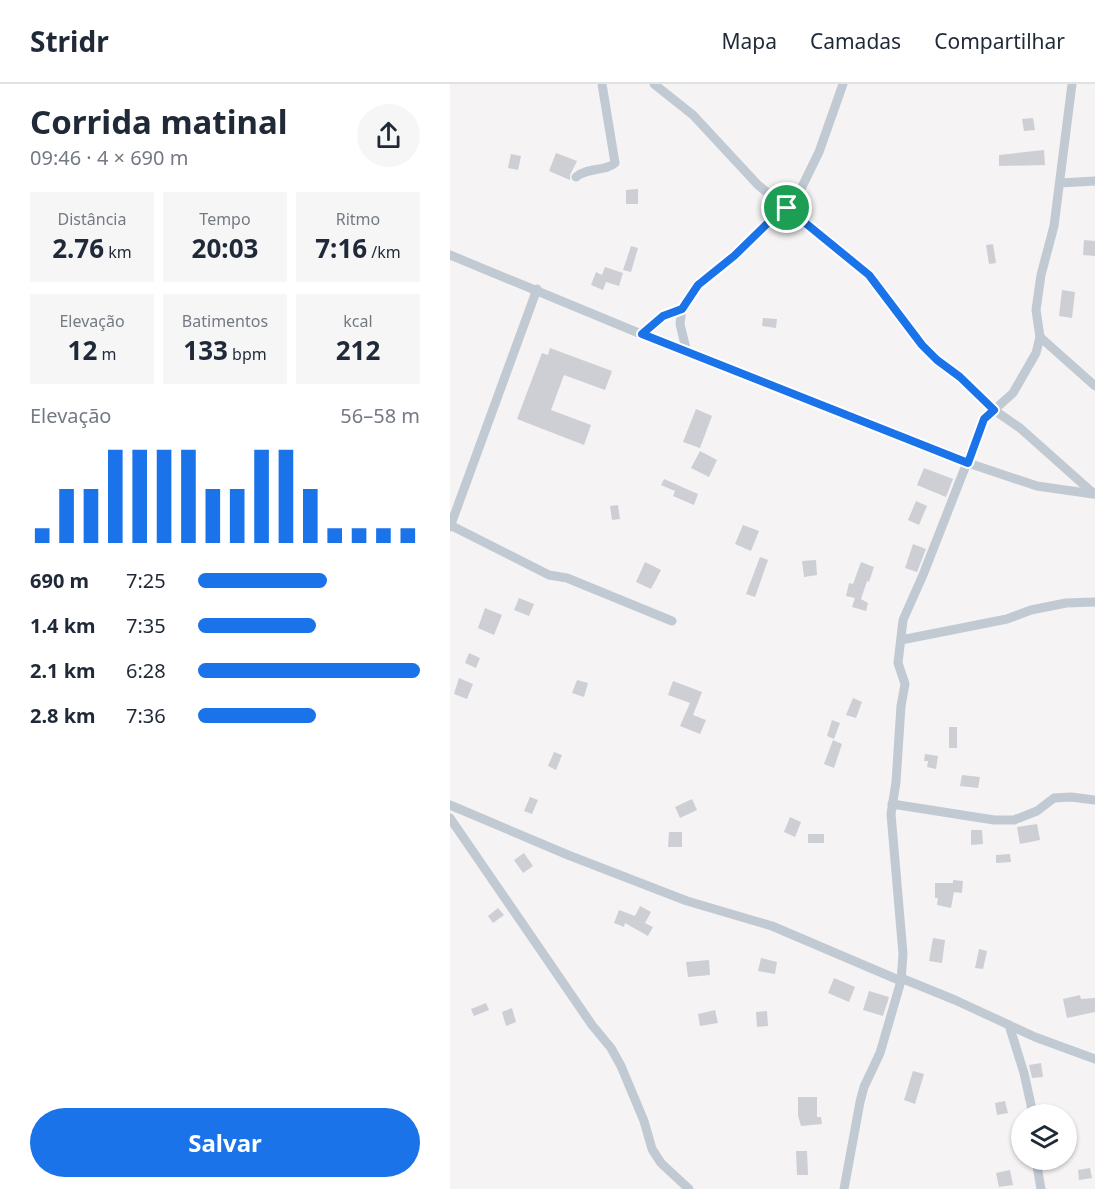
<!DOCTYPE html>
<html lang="pt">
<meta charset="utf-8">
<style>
body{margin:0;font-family:"Noto Sans",sans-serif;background:#f6f6f7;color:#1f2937;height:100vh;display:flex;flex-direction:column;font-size:22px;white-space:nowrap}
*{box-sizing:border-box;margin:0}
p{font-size:20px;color:#747a83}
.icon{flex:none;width:33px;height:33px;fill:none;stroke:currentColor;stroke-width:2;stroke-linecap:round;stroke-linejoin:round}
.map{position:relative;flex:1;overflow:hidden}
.drawer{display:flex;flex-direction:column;background:#fff;width:450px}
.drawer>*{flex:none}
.fabs{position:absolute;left:561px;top:1020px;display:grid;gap:12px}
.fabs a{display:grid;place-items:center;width:66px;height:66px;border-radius:50%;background:#fff;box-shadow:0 2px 4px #0004;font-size:30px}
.pin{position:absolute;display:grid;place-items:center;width:51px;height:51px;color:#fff;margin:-26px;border:3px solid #fff;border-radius:50%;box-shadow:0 2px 6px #0007}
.round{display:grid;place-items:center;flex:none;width:63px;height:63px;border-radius:32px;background:#f6f6f7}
.summary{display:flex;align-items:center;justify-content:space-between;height:102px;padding:0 30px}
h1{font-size:33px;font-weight:700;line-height:45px}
.stats{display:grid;grid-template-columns:repeat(3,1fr);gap:9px;height:102px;padding:6px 30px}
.stats div{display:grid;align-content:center;border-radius:0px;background:#f6f6f7;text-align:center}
.stats b{font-size:26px;font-weight:700}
.stats small{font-size:16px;font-weight:400}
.stats p{font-size:16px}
.chart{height:168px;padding:12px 30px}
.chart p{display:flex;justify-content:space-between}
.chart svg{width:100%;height:108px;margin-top:6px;stroke:#1a73e8;stroke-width:6}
.button{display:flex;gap:12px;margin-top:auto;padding:12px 30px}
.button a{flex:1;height:69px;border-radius:36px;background:#1a73e8;color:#fff;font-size:24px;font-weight:700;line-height:69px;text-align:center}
ul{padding:0 30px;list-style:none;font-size:20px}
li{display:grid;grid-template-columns:96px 72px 1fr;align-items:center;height:45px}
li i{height:15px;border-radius:8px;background:#1a73e8}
header{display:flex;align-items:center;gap:36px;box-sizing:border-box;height:84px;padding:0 30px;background:#fff;border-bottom:2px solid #e0e1e3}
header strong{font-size:28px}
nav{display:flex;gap:33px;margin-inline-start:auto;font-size:21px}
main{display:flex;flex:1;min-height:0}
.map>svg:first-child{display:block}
.building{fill:#cdcfd5}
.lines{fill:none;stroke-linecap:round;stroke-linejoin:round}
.street{stroke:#c1cad2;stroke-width:9}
.route-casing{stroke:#fff;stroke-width:12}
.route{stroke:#1a73e8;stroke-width:8}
</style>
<header>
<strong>Stridr</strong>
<nav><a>Mapa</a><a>Camadas</a><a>Compartilhar</a></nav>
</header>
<main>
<section class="drawer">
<div class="summary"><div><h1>Corrida matinal</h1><p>09:46 · 4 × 690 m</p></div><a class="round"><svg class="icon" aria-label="share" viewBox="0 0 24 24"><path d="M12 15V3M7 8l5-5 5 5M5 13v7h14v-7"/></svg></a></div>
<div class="stats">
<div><p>Distância</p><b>2.76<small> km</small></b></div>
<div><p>Tempo</p><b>20:03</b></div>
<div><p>Ritmo</p><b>7:16<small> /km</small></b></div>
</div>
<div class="stats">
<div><p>Elevação</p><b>12<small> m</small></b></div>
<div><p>Batimentos</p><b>133<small> bpm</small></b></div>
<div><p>kcal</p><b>212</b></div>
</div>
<div class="chart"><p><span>Elevação</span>56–58 m</p>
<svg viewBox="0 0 160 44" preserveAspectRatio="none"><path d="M5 44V38M15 44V22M25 44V22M35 44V6M45 44V6M55 44V6M65 44V6M75 44V22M85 44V22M95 44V6M105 44V6M115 44V22M125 44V38M135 44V38M145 44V38M155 44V38"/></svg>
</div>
<ul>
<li><b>690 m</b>7:25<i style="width:58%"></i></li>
<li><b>1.4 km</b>7:35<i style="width:53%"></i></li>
<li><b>2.1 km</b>6:28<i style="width:100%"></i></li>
<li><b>2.8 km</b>7:36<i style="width:53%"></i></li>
</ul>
<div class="button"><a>Salvar</a></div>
</section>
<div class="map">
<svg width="645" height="1105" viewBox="0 0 645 1105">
<rect width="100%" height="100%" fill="#f5f3f3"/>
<!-- building -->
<g class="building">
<path d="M583 34 585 46 574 47 572 35Z"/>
<path d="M594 66 595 81 549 82V71Z"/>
<path d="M106 69 127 77 120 91V96L99 87Z"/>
<path d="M61 70 71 72 68 86 58 84Z"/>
<path d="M188 105V120H176V106Z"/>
<path d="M634 156 645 157V172L633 171Z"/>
<path d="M543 160 546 179 539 180 536 161Z"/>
<path d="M181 162 188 164 181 188 173 186Z"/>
<path d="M155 183 173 189 169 202 156 198 153 206 141 201 146 188 152 191Z"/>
<path d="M612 206 625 208 622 234 609 232Z"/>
<path d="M313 234 327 235 326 244 312 242Z"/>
<path d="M100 264 162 287 155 306 114 291 101 326 141 341 134 361 67 335 92 269 98 271Z"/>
<path d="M246 325 262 332 250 364 233 358Z"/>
<path d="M250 367 267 376 259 393 241 384Z"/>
<path d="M474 384 503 395 496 413 467 401Z"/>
<path d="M214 395 248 410 244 421 223 412 225 407 211 401Z"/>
<path d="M466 417 477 422 469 441 458 436Z"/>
<path d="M168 421 170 435 162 436 160 422Z"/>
<path d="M293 441 309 447 301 467 285 460Z"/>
<path d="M463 460 476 465 467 488 455 484Z"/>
<path d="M310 473 318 476 305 513 296 510Z"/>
<path d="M366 476 367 491 354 493 352 477Z"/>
<path d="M195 478 211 486 201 505 186 498Z"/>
<path d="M411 478 424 483 419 498 417 497 411 515 418 519 416 527 402 523 405 514 396 512 399 499 403 500Z"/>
<path d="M69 514 84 520 79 532 64 526Z"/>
<path d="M35 524 52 531 44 551 28 544Z"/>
<path d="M19 569 30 574 26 584 15 579Z"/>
<path d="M9 594 23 600 17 615 4 610Z"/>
<path d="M127 596 138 599 134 613 122 609Z"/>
<path d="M223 597 252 608 243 631 256 636 250 650 230 642 240 619 218 611Z"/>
<path d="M403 614 412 618 406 634 396 631Z"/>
<path d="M382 636 390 639 384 655 377 652Z"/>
<rect x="499" y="643" width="8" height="21"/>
<path d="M383 656 392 660 384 684 374 680Z"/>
<path d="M104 668 112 671 106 686 98 682Z"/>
<path d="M475 670 488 672 486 685 477 683 478 677H474Z"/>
<path d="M512 691 530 693 528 704 510 702Z"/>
<path d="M80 713 88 716 82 730 74 727Z"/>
<path d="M242 715 247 726 230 734 225 723Z"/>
<path d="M340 733 351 738 345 753 334 748Z"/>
<path d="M587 740 590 756 570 760 567 743Z"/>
<path d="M521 746H532L533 760 521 761Z"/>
<path d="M219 748H232V763H218Z"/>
<rect x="358" y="750" width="16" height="9"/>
<path d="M74 769 83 782 73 789 64 776Z"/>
<path d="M560 770 561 778 546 779V771Z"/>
<path d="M503 796 513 797 512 809 504 808 501 824 487 821 488 814H485V799H503Z"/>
<path d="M190 822 201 828 195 839 203 843 198 852 175 839 174 843 164 839 169 826 185 832Z"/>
<path d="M48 824 54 831 43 839 38 832Z"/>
<path d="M483 854 495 856 492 879 479 877Z"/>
<path d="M529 865 537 867 533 885 525 884Z"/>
<path d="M311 874 327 878 325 890 308 887Z"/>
<path d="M259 876 260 891 238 893 236 878Z"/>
<path d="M384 894 405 903 399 918 378 909Z"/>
<path d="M419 907 439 913 433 932 413 926Z"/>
<path d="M630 911 631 915 645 914V928L617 934 613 915Z"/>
<path d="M36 919 39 926 24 932 21 925Z"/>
<path d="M62 924 66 938 56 942 52 928Z"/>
<path d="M265 926 268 939 250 942 248 930Z"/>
<path d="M317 927 318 942 307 943 306 928Z"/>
<path d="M591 979 593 993 582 994 579 981Z"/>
<path d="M463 987 474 990 465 1020 454 1016Z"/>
<path d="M348 1013H367V1033H371L372 1040 351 1042 348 1032Z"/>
<path d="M555 1017 558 1029 547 1031 545 1019Z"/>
<path d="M346 1067H357L358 1091H347Z"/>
<path d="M640 1084 642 1094 629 1096 628 1086Z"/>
<path d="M560 1086 563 1101 549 1103 546 1089Z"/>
</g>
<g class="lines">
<!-- street -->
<g class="street">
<path d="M204 0 243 31 308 101 419 191 479 269 510 293 544 326 570 344 644 410"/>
<path d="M126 93C137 83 155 88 165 79L152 0"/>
<path d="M610 99 645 97"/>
<path d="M0 171 237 269 518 379 587 402 643 410"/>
<path d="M192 250 213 233 232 225"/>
<path d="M590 253 645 302"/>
<path d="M237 269 230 240 232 225 248 201 305 153 325 132 346 115 369 68 393 0"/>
<path d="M0 441 99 491 117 494 222 537"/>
<path d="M0 443 87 205"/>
<path d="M451 556 557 535 581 526 616 519 645 518"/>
<path d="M442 720 544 736H564L587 727 604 714 621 713 645 716"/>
<path d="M0 721 118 771 237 817 322 842 451 897 453 870 441 730 446 698 451 622 455 600 448 579 453 536 473 491 534 335 563 309 586 269 590 253 586 226 591 191 604 142 622 0"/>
<path d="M0 734 142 941 161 964 171 982 194 1037 202 1065 211 1079 239 1105"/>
<path d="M451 894 505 916 585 953 645 975"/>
<path d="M559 941 574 989 583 1030"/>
<path d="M586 1076 591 1105"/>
<path d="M394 1105 410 1018 414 1003 430 969 451 897"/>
</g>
</g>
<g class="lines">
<!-- route casing -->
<g class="route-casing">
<path id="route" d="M337 124 419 191 472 261 487 276 510 293 544 326 534 335 518 379 192 250 213 232 232 225 248 201 284 172 325 132Z"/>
</g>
<!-- route -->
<use href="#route" class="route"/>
</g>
</svg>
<div class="fabs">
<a><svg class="icon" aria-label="layers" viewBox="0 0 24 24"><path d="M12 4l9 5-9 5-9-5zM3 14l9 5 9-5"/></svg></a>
</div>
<div class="pin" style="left:337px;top:124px;background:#1e9e55"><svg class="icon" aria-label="arrive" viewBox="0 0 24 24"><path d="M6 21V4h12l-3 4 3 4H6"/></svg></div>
</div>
</main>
